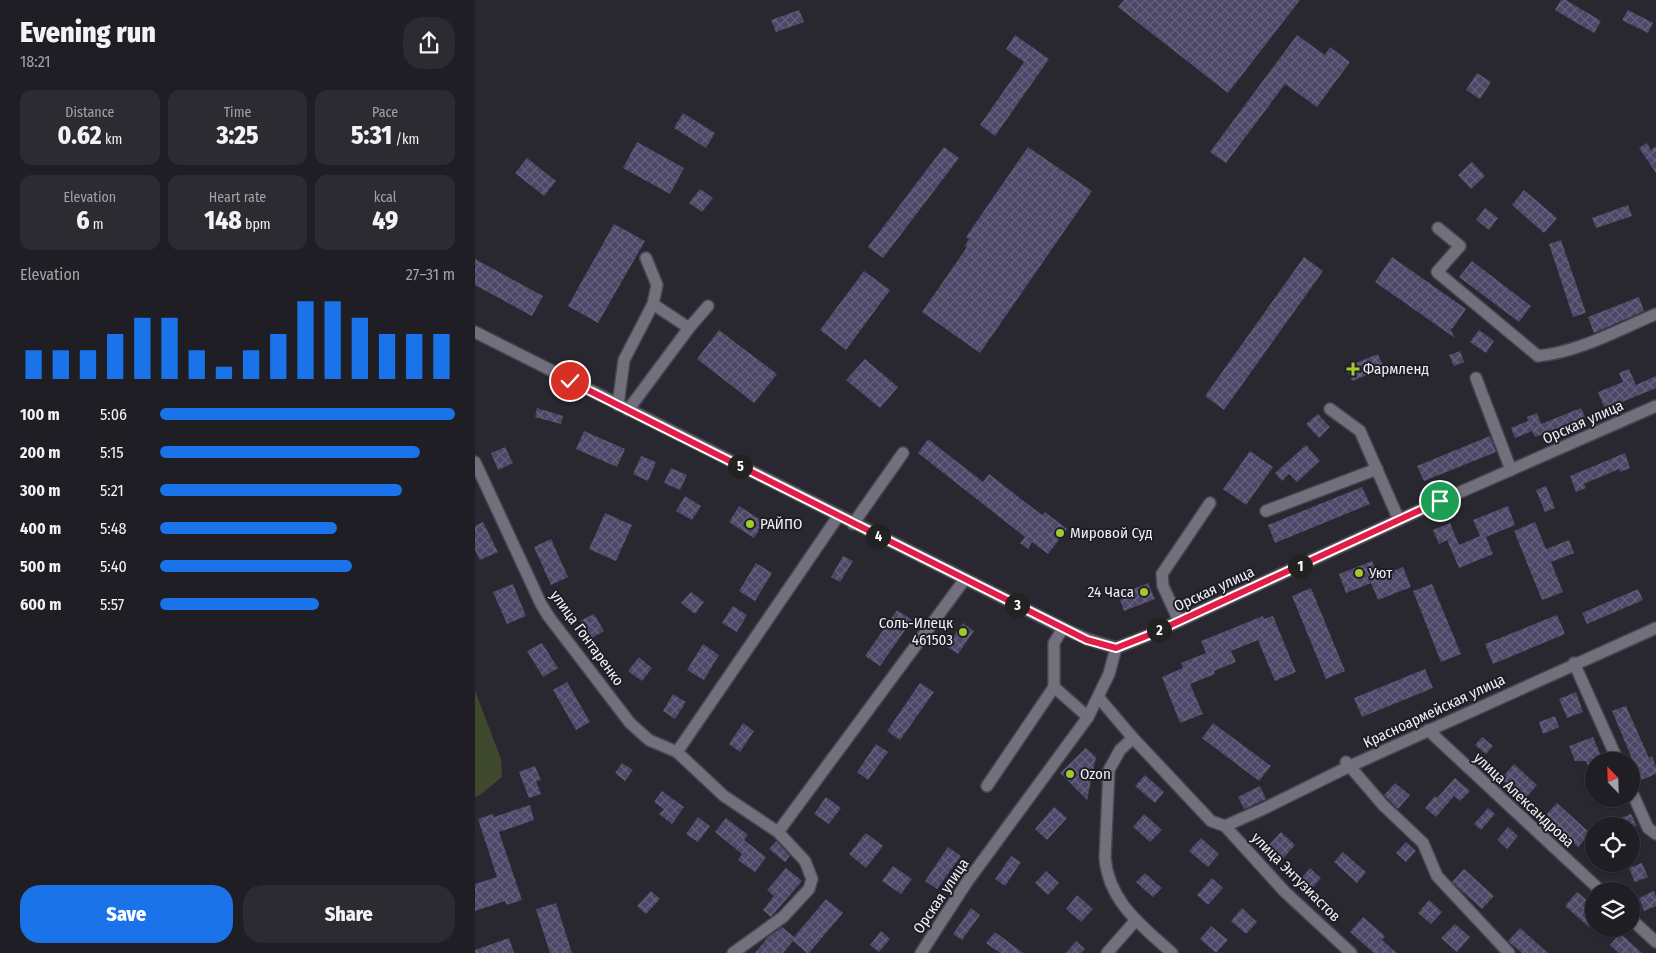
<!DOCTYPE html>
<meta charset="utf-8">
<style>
body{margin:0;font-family:"Fira Sans Condensed",sans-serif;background:#2c2b32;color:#f1f3f6;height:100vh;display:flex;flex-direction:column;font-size:19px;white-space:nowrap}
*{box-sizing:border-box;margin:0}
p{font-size:16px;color:#a1a2a7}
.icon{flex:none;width:28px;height:28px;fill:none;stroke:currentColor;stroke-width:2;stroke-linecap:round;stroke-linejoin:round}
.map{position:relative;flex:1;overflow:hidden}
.details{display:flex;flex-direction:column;background:#1f1e25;width:475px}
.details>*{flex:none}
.needle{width:32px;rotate:337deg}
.buttons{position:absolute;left:1110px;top:752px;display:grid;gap:10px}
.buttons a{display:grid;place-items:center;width:55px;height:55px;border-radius:50%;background:#1f1e25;box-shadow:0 1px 4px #0004,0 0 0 1px #3c3c42;font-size:25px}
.pin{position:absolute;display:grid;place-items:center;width:42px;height:42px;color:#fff;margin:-21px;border:2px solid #fff;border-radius:50%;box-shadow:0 1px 5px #0007}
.km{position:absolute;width:25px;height:25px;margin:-12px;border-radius:50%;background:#222;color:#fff;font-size:14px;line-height:25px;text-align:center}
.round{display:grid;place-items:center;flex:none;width:52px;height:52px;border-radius:20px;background:#2c2b32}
.headline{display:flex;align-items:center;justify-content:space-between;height:85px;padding:0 20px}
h1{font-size:28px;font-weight:800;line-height:38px}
.figures{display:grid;grid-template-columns:repeat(3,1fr);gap:8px;height:85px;padding:5px 20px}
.figures div{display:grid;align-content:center;border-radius:12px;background:#2c2b32;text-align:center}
.figures b{font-size:25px;font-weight:800}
.figures small{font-size:14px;font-weight:400}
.figures p{font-size:14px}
.chart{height:140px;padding:10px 20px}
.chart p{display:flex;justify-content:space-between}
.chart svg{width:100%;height:90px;margin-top:5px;stroke:#1a73e8;stroke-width:6}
.primary-button{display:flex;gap:10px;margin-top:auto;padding:10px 20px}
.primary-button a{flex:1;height:58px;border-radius:20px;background:#1a73e8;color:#fff;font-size:20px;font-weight:800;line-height:58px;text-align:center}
.primary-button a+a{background:#2c2b32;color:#f1f3f6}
ul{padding:0 20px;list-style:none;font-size:16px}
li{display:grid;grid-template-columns:80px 60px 1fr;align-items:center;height:38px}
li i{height:12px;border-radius:6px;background:#1a73e8}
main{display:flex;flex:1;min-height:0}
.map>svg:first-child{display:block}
.grass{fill:#3f492d}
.building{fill:url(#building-cross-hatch)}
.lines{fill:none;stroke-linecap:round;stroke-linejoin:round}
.minor-casing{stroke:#47464e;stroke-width:14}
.minor{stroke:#72707c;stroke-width:11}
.route-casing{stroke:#fff;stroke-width:10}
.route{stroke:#e11d48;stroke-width:6}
.poi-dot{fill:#a0c92c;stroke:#1f1e27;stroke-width:2}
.labels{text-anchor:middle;stroke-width:4;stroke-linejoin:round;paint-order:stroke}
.poi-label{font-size:15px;fill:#f0eff6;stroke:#1f1e27;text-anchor:start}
.street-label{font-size:15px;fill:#f0eff6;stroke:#1f1e27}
</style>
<main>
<section class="details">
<div class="headline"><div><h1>Evening run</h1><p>18:21</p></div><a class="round"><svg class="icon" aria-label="share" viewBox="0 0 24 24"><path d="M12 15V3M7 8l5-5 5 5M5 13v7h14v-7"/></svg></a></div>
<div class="figures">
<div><p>Distance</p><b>0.62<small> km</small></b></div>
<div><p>Time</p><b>3:25</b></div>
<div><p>Pace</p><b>5:31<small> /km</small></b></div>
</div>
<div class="figures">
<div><p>Elevation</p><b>6<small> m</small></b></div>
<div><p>Heart rate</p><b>148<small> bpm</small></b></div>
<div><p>kcal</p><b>49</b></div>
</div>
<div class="chart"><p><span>Elevation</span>27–31 m</p>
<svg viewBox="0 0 160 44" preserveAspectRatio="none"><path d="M5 44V30M15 44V30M25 44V30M35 44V22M45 44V14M55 44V14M65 44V30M75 44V38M85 44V30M95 44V22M105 44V6M115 44V6M125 44V14M135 44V22M145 44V22M155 44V22"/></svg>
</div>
<ul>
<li><b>100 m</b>5:06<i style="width:100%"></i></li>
<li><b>200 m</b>5:15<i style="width:88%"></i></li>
<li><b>300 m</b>5:21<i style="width:82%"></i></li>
<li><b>400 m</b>5:48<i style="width:60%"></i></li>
<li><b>500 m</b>5:40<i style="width:65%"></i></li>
<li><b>600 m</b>5:57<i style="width:54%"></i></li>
</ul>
<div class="primary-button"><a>Save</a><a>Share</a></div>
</section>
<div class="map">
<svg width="1181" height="953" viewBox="0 0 1181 953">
<defs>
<pattern id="building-cross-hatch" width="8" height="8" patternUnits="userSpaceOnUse" patternTransform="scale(1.25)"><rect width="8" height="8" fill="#4c4766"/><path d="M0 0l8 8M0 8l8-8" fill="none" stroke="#66627c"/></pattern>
</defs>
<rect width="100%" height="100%" fill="#292831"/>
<!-- grass -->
<path class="grass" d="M0 691 26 759 27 777 5 795 0 797Z"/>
<!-- building -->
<g class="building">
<path d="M649 0H825L753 93 643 7Z"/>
<path d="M1086 0H1091L1126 21 1119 33 1080 10Z"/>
<path d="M324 10 329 22 301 32 296 20Z"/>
<path d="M1153 10 1178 23 1173 33 1147 20Z"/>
<path d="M540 35 574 59 520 136 505 125 549 62 531 49Z"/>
<path d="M822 35 850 55 855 47 875 62 842 107 810 84 751 163 735 152Z"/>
<path d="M1002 73 1016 82 1005 99 991 90Z"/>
<path d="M208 113 240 133 231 148 199 128Z"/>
<path d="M162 142 209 168 195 194 148 168Z"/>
<path d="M1172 143 1176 150 1181 146V173L1164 148Z"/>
<path d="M469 147 484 158 408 258 393 247Z"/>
<path d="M553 147 617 191 505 353 447 312 492 247 490 246 494 239 491 237Z"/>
<path d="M52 158 81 181 69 196 40 173Z"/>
<path d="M997 162 1010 176 996 189 983 175Z"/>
<path d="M225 189 238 198 227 212 214 203Z"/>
<path d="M1049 190 1082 218 1069 233 1037 205Z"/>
<path d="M1153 205 1157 216 1121 228 1117 218Z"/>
<path d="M1010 208 1023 218 1014 230 1001 220Z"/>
<path d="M139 224 170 241 123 323 93 306Z"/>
<path d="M1086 240 1111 313 1098 317 1074 244Z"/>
<path d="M829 257 848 271 749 410 730 396Z"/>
<path d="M917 257 991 309 977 329 975 328 980 338 900 282Z"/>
<path d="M0 259 68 296 57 316 0 285Z"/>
<path d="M997 261 1056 306 1044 322 984 277Z"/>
<path d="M389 271 415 290 371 350 345 330Z"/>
<path d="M1164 297 1169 311 1119 333 1113 317Z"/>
<path d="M244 330 302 374 279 403 222 359Z"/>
<path d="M1004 330 1019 341 1011 353 995 342Z"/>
<path d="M985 351 989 362 979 366 974 355Z"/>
<path d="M903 354 909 368 877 381 871 367Z"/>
<path d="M390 359 423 387 405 408 371 380Z"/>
<path d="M1154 369 1161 385 1181 376V388L1130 409 1123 392 1148 382 1144 373Z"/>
<path d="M62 408 88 416 86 424 60 417Z"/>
<path d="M1106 408 1110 417 1060 437 1057 431 1040 438 1036 428 1053 421 1052 417 1062 413 1066 424Z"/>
<path d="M843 414 855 427 844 438 831 424Z"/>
<path d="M109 431 150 449 142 467 101 449Z"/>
<path d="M1015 436 1021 452 949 481 942 466Z"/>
<path d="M453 439 508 482 514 474 567 515 570 512 592 529 573 554 557 542 553 549 545 543 550 537 443 453Z"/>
<path d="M831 445 845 461 822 482 814 474 807 481 800 473Z"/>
<path d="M30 447 38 463 23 470 16 453Z"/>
<path d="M775 451 798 467 771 505 748 489Z"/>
<path d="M1150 453 1155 468 1145 472 1144 469 1109 484 1111 488 1101 492 1095 476Z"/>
<path d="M166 456 181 462 173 481 158 474Z"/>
<path d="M196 468 212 475 205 490 189 483Z"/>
<path d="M1071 486 1080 508 1070 512 1061 490Z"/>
<path d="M887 487 895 504 800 543 793 525Z"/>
<path d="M210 496 226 506 217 520 201 511Z"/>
<path d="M264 506 289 522 279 538 254 522Z"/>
<path d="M1033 506 1040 525 1011 537 1018 554 984 568 972 540 964 544 958 530 975 523 984 545 1005 536 998 520Z"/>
<path d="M130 513 157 525 141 561 114 549Z"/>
<path d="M8 522 23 552 5 560 0 550V526Z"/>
<path d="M1060 522 1071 549 1094 540 1099 553 1076 562 1088 592 1067 600 1039 531Z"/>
<path d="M76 539 93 577 76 585 59 547Z"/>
<path d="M368 556 378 561 365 582 356 577Z"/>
<path d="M897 561 904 577 928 567 936 587 903 600 896 583 871 593 864 574Z"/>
<path d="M281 563 297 573 280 601 264 591Z"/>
<path d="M673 583 680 599 649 611 645 600 658 595 656 590Z"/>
<path d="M38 584 51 616 32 624 18 592Z"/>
<path d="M957 584 986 654 966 662 938 591Z"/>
<path d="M836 588 870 671 851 679 817 596Z"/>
<path d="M1163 589 1168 600 1112 624 1107 613Z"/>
<path d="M216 592 229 602 220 614 206 603Z"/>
<path d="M258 606 272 615 262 632 247 623Z"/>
<path d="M422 610 437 620 405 666 390 656Z"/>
<path d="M119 614 129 631 115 639 105 621Z"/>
<path d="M1082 615 1090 634 1018 664 1010 644Z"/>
<path d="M788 616 789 619 798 616 821 672 800 681 783 640 756 651 761 662 739 671 740 674 715 684 728 714 705 723 687 677 708 668 706 663 731 653 726 641Z"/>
<path d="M488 623 499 631 483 654 471 646Z"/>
<path d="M67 643 83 668 68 677 52 651Z"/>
<path d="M228 644 244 655 229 680 212 670Z"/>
<path d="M164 657 177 668 167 681 153 671Z"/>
<path d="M950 669 958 688 887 717 879 698Z"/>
<path d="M92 682 115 722 101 730 78 690Z"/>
<path d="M445 683 459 692 425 740 412 731Z"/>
<path d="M1101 692 1108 712 1092 718 1084 699Z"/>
<path d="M198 694 211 702 200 719 188 711Z"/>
<path d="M1151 706 1174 758 1177 756 1181 767V774L1166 780 1137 711Z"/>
<path d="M1080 716 1084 727 1068 734 1064 722Z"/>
<path d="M268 723 279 731 265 752 254 744Z"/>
<path d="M738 723 796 766 784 781 727 738Z"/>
<path d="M1007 737 1018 746 1011 754 1000 745Z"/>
<path d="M1118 737 1128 761H1119L1118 779 1111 761H1100L1094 746Z"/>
<path d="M401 744 413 752 393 780 382 772Z"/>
<path d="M611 748 621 757 612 800 585 773Z"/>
<path d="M147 763 158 770 150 781 140 773Z"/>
<path d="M1039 764 1062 785 1049 800 1026 779Z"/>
<path d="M60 766 66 780 61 781 66 794 54 798 44 772Z"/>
<path d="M670 775 689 792 680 803 660 786Z"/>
<path d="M980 778 995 791 985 801 979 796 961 817 950 808 960 796 962 798Z"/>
<path d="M920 783 935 795 923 809 909 795Z"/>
<path d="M785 786 791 799 769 809 763 797Z"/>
<path d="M187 791 209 807 197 824 184 814 189 809 179 802Z"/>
<path d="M351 797 366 808 354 824 339 814Z"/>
<path d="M1082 803 1115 833 1103 847 1069 817Z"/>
<path d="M55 805 59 820 24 832 47 900 31 905 30 901 0 911V884L22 877 3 819 18 814 19 817Z"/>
<path d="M579 807 592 818 572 840 560 829Z"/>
<path d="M1013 808 1020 814 1006 830 999 824Z"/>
<path d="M669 814 687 830 675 842 658 827Z"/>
<path d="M1156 814 1162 826H1126Z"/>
<path d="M223 817 235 826 223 842 211 834Z"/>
<path d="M251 818 273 835 269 840 291 857 280 872 263 860 267 854 240 832Z"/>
<path d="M1033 827 1043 836 1032 849 1022 840Z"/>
<path d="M806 832 820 845 806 861 791 848Z"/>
<path d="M391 833 408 846 391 868 374 854Z"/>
<path d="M726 838 744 854 733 867 714 851Z"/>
<path d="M301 841 315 856 310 862 294 849Z"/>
<path d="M931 842 941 851 931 862 921 853Z"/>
<path d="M473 847 486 856 462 889 450 881Z"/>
<path d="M868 852 891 872 882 883 859 862Z"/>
<path d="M536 856 546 862 530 886 520 879Z"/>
<path d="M1167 863 1173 877 1160 882 1154 868Z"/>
<path d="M418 866 437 879 426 894 407 881Z"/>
<path d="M311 868 327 881 296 917 288 910 299 896 292 890Z"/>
<path d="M835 868 846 878 832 894 821 884Z"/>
<path d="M989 869 1019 896 1007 909 977 882Z"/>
<path d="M571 871 584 883 573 895 560 883Z"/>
<path d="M670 873 687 888 678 897 661 882Z"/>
<path d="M737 878 748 888 733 905 722 895Z"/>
<path d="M176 891 185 899 171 914 162 906Z"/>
<path d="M1179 891 1181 896V906L1169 911 1164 898Z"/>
<path d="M1102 892 1119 906V922L1114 927 1090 906Z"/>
<path d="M602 895 618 909 606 922 591 909Z"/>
<path d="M351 899 368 913 334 953H332L318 941 308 953H280L293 937 307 927 319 937Z"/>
<path d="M954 900 967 912 956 924 943 913Z"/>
<path d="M81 903 97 953H75L61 909Z"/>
<path d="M496 908 505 915 487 940 478 934Z"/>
<path d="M767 908 782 922 771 934 756 921Z"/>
<path d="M888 917 910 936 907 940 922 953H899L875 932Z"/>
<path d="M980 924 995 937 982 952 966 938Z"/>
<path d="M736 926 753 940 741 953 725 939Z"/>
<path d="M1045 928 1073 953H1047L1033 941Z"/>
<path d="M406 931 415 939 404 952 395 945Z"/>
<path d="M520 932 548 953H525L511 943Z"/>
<path d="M1145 933 1167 953H1144L1135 945Z"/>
<path d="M34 938 39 953H0V950Z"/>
<path d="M601 941 610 949 606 953H591Z"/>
</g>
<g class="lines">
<!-- minor casing -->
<g class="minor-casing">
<g id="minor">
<path d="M963 228 985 246 962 272 1063 356C1104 352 1143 330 1181 314"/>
<path d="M171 258 182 285 178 304"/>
<path d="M0 332 588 628 612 639 641 648"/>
<path d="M1001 378 1036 470"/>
<path d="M143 405 149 360 178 304 214 328"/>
<path d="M855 409 885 431 924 520"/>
<path d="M153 410 214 328 233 306"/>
<path d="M0 462 66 604 74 617 155 723 174 740 202 752 249 796 303 832 330 861 337 879 334 889 308 917 258 953"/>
<path d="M791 511 902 469"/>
<path d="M378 524 428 453"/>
<path d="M704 621 688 586 687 574 735 503"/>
<path d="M641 648 674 635 965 501 1181 406"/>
<path d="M1099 663 1143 761"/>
<path d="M579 687 613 717"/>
<path d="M624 698 658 738 736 821 750 826 810 892 876 953"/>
<path d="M953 730 1126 891"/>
<path d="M658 738 645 750 634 770 630 858C634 902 666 925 697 953"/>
<path d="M202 752 364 515"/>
<path d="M871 762 908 805 948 843 962 876 1034 953"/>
<path d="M512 786 579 687V643L588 628"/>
<path d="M1156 790 1173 828 1181 834"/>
<path d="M750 826 786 810 873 767 1181 628"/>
<path d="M303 832 490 579"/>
<path d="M1156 919 1181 942"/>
<path d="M446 953 492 882 613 717 634 674 641 648"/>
<path d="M632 953 661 920"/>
</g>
</g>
<!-- minor -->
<use href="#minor" class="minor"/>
</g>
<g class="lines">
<!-- route casing -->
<g class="route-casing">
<path id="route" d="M95 381 612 640 641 648 674 635 965 501"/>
</g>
<!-- route -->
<use href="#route" class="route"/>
</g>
<!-- markers -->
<g class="poi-dot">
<path d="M875.5 361.5h5v5h5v5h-5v5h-5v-5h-5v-5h5z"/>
<circle cx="275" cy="524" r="5"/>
<circle cx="585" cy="533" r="5"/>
<circle cx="884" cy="573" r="5"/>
<circle cx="669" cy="592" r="5"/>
<circle cx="488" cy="632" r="5"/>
<circle cx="595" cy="774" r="5"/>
</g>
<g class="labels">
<!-- poi labels -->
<g class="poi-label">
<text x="888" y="374">Фармленд</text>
<text x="285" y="529">РАЙПО</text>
<text x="595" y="538">Мировой Суд</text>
<text x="894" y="578">Уют</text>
<text x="659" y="597" text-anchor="end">24 Часа</text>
<text x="478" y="628" text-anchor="end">Соль-Илецк<tspan x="478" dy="17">461503</tspan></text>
<text x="605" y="779">Ozon</text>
</g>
<!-- street labels -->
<g class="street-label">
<text transform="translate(1108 422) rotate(-24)" y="5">Орская улица</text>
<text transform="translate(739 589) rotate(-25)" y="5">Орская улица</text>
<text transform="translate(112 638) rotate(54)" y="5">улица Гонтаренко</text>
<text transform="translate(959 711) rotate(-25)" y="5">Красноармейская улица</text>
<text transform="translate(1049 800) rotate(43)" y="5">улица Александрова</text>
<text transform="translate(821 877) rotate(45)" y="5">улица Энтузиастов</text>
<text transform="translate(466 896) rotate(-56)" y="5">Орская улица</text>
</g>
</g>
</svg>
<div class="buttons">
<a><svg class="needle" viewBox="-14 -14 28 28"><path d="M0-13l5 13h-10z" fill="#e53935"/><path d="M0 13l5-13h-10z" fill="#a1a2a7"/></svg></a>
<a><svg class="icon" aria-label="locate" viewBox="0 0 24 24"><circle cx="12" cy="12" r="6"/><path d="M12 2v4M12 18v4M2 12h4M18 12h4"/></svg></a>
<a><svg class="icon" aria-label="layers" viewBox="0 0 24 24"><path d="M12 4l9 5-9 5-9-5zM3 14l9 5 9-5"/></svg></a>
</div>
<div class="pin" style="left:965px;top:501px;background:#1e9e55"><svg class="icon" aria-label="arrive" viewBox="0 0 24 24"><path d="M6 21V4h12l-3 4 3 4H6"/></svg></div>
<div class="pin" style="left:95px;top:381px;background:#d93025"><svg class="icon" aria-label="check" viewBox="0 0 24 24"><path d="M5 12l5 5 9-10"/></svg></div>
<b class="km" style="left:825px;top:566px">1</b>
<b class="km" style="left:684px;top:630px">2</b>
<b class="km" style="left:542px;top:605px">3</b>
<b class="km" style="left:403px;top:536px">4</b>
<b class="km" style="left:265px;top:466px">5</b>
</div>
</main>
